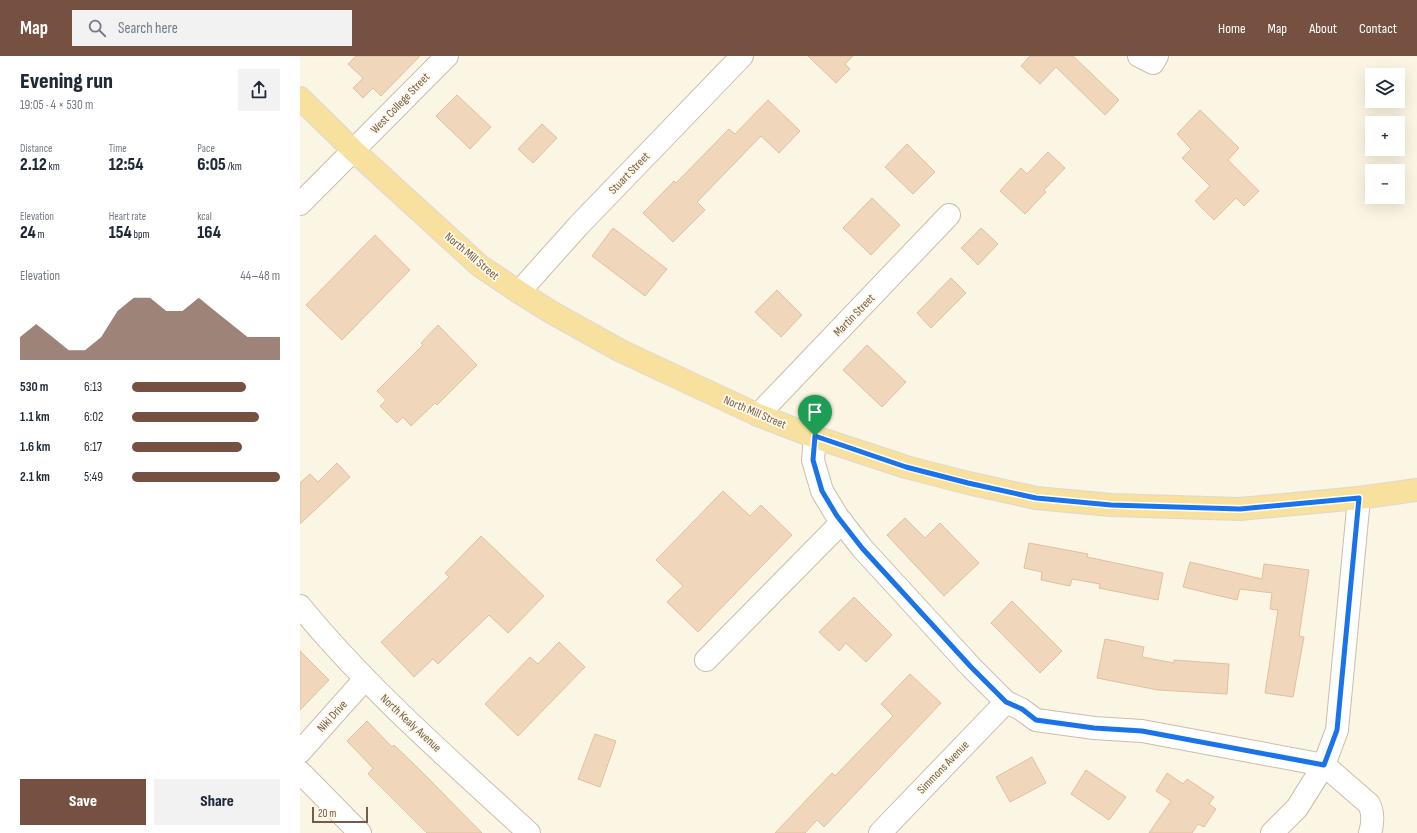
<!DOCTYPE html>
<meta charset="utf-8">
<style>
body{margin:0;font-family:"Sofia Sans Condensed",sans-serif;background:#f2f2f3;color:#1f2937;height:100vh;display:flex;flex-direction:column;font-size:15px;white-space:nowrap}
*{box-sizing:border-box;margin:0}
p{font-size:13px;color:#747a83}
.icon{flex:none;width:22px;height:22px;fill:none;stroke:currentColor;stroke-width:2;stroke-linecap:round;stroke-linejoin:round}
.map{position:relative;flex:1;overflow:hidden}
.drawer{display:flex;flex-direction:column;background:#fff;width:300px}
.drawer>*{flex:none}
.controls{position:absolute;left:1065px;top:12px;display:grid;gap:8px}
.controls a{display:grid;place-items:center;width:40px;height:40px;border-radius:0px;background:#fff;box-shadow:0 4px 16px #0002;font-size:20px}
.scale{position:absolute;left:12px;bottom:10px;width:56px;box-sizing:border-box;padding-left:4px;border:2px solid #735d4a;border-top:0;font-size:11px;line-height:14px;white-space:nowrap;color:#735d4a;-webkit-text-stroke:3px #fef9e9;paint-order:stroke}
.pin{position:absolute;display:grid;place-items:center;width:34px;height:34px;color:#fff;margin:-41px -17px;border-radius:50% 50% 50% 0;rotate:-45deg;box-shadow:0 0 4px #0007}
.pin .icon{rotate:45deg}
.round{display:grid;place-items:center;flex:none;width:42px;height:42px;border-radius:0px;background:#f2f2f3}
.summary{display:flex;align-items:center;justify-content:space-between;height:68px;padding:0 20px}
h1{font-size:22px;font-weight:800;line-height:30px}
.figures{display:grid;grid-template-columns:repeat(3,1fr);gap:6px;height:68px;padding:4px 20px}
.figures div{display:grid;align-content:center}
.figures b{font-size:17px;font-weight:800}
.figures small{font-size:11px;font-weight:400}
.figures p{font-size:11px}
.chart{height:112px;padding:8px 20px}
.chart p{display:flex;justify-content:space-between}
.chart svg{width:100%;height:72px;margin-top:4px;fill:#765040;opacity:.7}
.button{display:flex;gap:8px;margin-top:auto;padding:8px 20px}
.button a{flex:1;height:46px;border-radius:0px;background:#765040;color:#fff;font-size:16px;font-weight:800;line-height:46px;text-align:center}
.button a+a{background:#f2f2f3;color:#1f2937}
ul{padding:0 20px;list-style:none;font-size:13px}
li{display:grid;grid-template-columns:64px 48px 1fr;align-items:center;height:30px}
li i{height:10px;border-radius:5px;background:#765040}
header{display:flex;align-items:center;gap:24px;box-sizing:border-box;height:56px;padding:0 20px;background:#765040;color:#fff}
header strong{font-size:19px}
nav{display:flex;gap:22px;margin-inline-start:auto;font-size:14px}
.search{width:280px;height:36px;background:#f2f2f3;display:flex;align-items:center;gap:10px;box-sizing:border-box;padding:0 14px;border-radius:0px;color:#747a83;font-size:15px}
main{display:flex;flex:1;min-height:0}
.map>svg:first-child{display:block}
.building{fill:#f0d7bc;stroke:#e2bf9d}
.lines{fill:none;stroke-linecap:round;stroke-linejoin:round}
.minor-casing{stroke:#ccbdaa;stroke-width:24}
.major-casing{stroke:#ddd8d4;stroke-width:24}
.minor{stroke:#fff;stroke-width:22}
.major{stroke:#f8e19e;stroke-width:22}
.route-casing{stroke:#fff;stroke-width:8}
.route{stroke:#1a73e8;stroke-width:5}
.labels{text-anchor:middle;stroke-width:3.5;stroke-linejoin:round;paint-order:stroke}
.street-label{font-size:12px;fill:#735d4a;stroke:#fef9e9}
</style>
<header>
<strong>Map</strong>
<div class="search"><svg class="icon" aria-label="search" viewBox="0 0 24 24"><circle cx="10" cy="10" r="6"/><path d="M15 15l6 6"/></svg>Search here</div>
<nav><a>Home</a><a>Map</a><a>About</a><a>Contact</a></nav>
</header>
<main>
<section class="drawer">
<div class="summary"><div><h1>Evening run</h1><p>19:05 · 4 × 530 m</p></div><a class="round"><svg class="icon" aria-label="share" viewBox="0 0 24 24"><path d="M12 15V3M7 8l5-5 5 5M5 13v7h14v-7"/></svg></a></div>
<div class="figures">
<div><p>Distance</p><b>2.12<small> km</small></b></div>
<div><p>Time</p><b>12:54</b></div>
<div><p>Pace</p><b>6:05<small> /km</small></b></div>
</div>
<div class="figures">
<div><p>Elevation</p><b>24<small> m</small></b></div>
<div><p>Heart rate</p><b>154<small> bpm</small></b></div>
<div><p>kcal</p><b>164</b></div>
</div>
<div class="chart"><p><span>Elevation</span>44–48 m</p>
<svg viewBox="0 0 160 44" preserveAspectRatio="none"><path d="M0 44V30L10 22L20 30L30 38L40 38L50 30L60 14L70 6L80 6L90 14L100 14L110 6L120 14L130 22L140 30L150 30L160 30V44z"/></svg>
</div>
<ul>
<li><b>530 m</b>6:13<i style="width:77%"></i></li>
<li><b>1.1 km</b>6:02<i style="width:86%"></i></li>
<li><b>1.6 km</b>6:17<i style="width:74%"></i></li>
<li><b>2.1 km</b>5:49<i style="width:100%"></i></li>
</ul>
<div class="button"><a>Save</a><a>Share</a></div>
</section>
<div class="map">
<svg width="1117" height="777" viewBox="0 0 1117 777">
<rect width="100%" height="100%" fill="#fbf5e3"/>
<!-- building -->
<g class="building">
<path d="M56 0H120L81 40 73 32 63 42 53 32 63 22 48 8Z"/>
<path d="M508 0H553L545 8 550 13 536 27Z"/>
<path d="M730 0H773L819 44 805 59 756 11 740 28 721 10Z"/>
<path d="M157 39 191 71 170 93 136 60Z"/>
<path d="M468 44 500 75 479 97 461 80 397 146 405 154 373 186 343 157 374 125 376 127 429 73 435 78Z"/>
<path d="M900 54 939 92 928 104 959 135 944 150 936 142 914 164 895 145 910 130 882 102 891 93 877 78Z"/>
<path d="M242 68 257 82 233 107 218 93Z"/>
<path d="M607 88 635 116 613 138 585 111Z"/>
<path d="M748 96 765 112 744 134 746 136 725 158 700 135 721 112 727 118Z"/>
<path d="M572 142 600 169 571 199 543 172Z"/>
<path d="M313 172 367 213 345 240 292 200Z"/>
<path d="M681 172 698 188 678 209 661 192Z"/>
<path d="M75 179 110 214 42 284 6 249Z"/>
<path d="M651 222 666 237 631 272 617 257Z"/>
<path d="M477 234 502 259 481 281 455 256Z"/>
<path d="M138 269 177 309 137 349 135 347 111 370 103 361 97 367 80 350 86 344 77 335 123 289 121 287Z"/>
<path d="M567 289 606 326 582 351 543 314Z"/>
<path d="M37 407 50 421 0 468V427L10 418 18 426Z"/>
<path d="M423 435 450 460 461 449 492 479 398 576 367 546 383 530 356 504Z"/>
<path d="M605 462 625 482 640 467 679 507 644 540 587 479Z"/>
<path d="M181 480 244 540 208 577 189 559 138 608 133 603 114 621 81 586 149 521 145 517Z"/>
<path d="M729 487 788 498 787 501 863 517 858 544 799 532 800 528 772 523 770 530 741 524 742 516 724 512Z"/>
<path d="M890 506 962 523 964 508 1009 514 999 580 1004 581 993 641 965 637 978 554 970 553 972 537 940 533 937 544 883 531Z"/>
<path d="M554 541 592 579 566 606 546 587 539 595 519 576Z"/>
<path d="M712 545 762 595 740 617 691 567Z"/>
<path d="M805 583 844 591 842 601 874 607V604L929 608 927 638 858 634 797 622Z"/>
<path d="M259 586 285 611 218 680 185 648 230 601 238 608Z"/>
<path d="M0 595 29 624 0 654Z"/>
<path d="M610 618 641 647 524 771 517 764 505 777H475L532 717 535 720 593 660 581 648Z"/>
<path d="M67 665 92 691 94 689 120 714 182 777H127L68 718 73 712 47 685Z"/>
<path d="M295 678 316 685 300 731 278 723Z"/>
<path d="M732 701 746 727 710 746 696 721Z"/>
<path d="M786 714 826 741 809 764 771 738Z"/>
<path d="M867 717 883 728 887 723 914 741 909 748 916 753 904 771 898 768 892 777H849L871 745 856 735Z"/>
</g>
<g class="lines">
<!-- minor casing -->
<g class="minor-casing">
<g id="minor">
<path d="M839 0 853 7 857 0"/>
<path d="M0 148 147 0"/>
<path d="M219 236 279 169 442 0"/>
<path d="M458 359 649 159"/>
<path d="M515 381 513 404 522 435 537 460 562 492 671 611 706 646 721 653 736 664 794 672 842 675 1024 709 1069 748C1074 758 1073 767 1070 777"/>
<path d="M0 550C68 633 150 704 229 777"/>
<path d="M406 604 542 466"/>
<path d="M0 696 65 623"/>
<path d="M0 716 60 777"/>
<path d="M580 777 706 646"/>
<path d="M972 777 997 752 1024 709 1037 674 1059 442"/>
</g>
</g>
<!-- major casing -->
<g class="major-casing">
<path id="major" d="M0 42 54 95 180 210 219 236 251 256 321 295 458 359 515 381 606 411 668 427 736 442 811 449 940 453 1059 442 1117 434"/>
</g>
<!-- minor -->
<use href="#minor" class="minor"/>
<!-- major -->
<use href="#major" class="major"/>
</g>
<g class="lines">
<!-- route casing -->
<g class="route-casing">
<path id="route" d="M515 380 606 411 668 427 736 442 811 449 940 453 1059 442 1037 674 1024 709 842 675 794 672 736 664 722 653 706 646 671 611 562 492 537 460 522 435 513 404Z"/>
</g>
<!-- route -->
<use href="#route" class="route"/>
</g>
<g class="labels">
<!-- street labels -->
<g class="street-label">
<text transform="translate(100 47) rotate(-46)" y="4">West College Street</text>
<text transform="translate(329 117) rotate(-46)" y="4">Stuart Street</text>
<text transform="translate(172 200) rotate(40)" y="4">North Mill Street</text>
<text transform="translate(554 259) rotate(-46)" y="4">Martin Street</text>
<text transform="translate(455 356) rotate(23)" y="4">North Mill Street</text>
<text transform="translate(32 660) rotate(-48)" y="4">Niki Drive</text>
<text transform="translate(111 667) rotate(43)" y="4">North Kealy Avenue</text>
<text transform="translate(643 711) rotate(-46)" y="4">Simmons Avenue</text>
</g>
</g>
</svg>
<div class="controls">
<a><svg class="icon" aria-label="layers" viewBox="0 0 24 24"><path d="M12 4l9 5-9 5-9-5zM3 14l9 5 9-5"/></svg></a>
<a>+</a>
<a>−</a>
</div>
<div class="scale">20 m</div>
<div class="pin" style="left:515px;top:380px;background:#1e9e55"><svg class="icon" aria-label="arrive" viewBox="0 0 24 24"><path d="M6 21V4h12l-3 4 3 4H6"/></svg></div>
</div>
</main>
